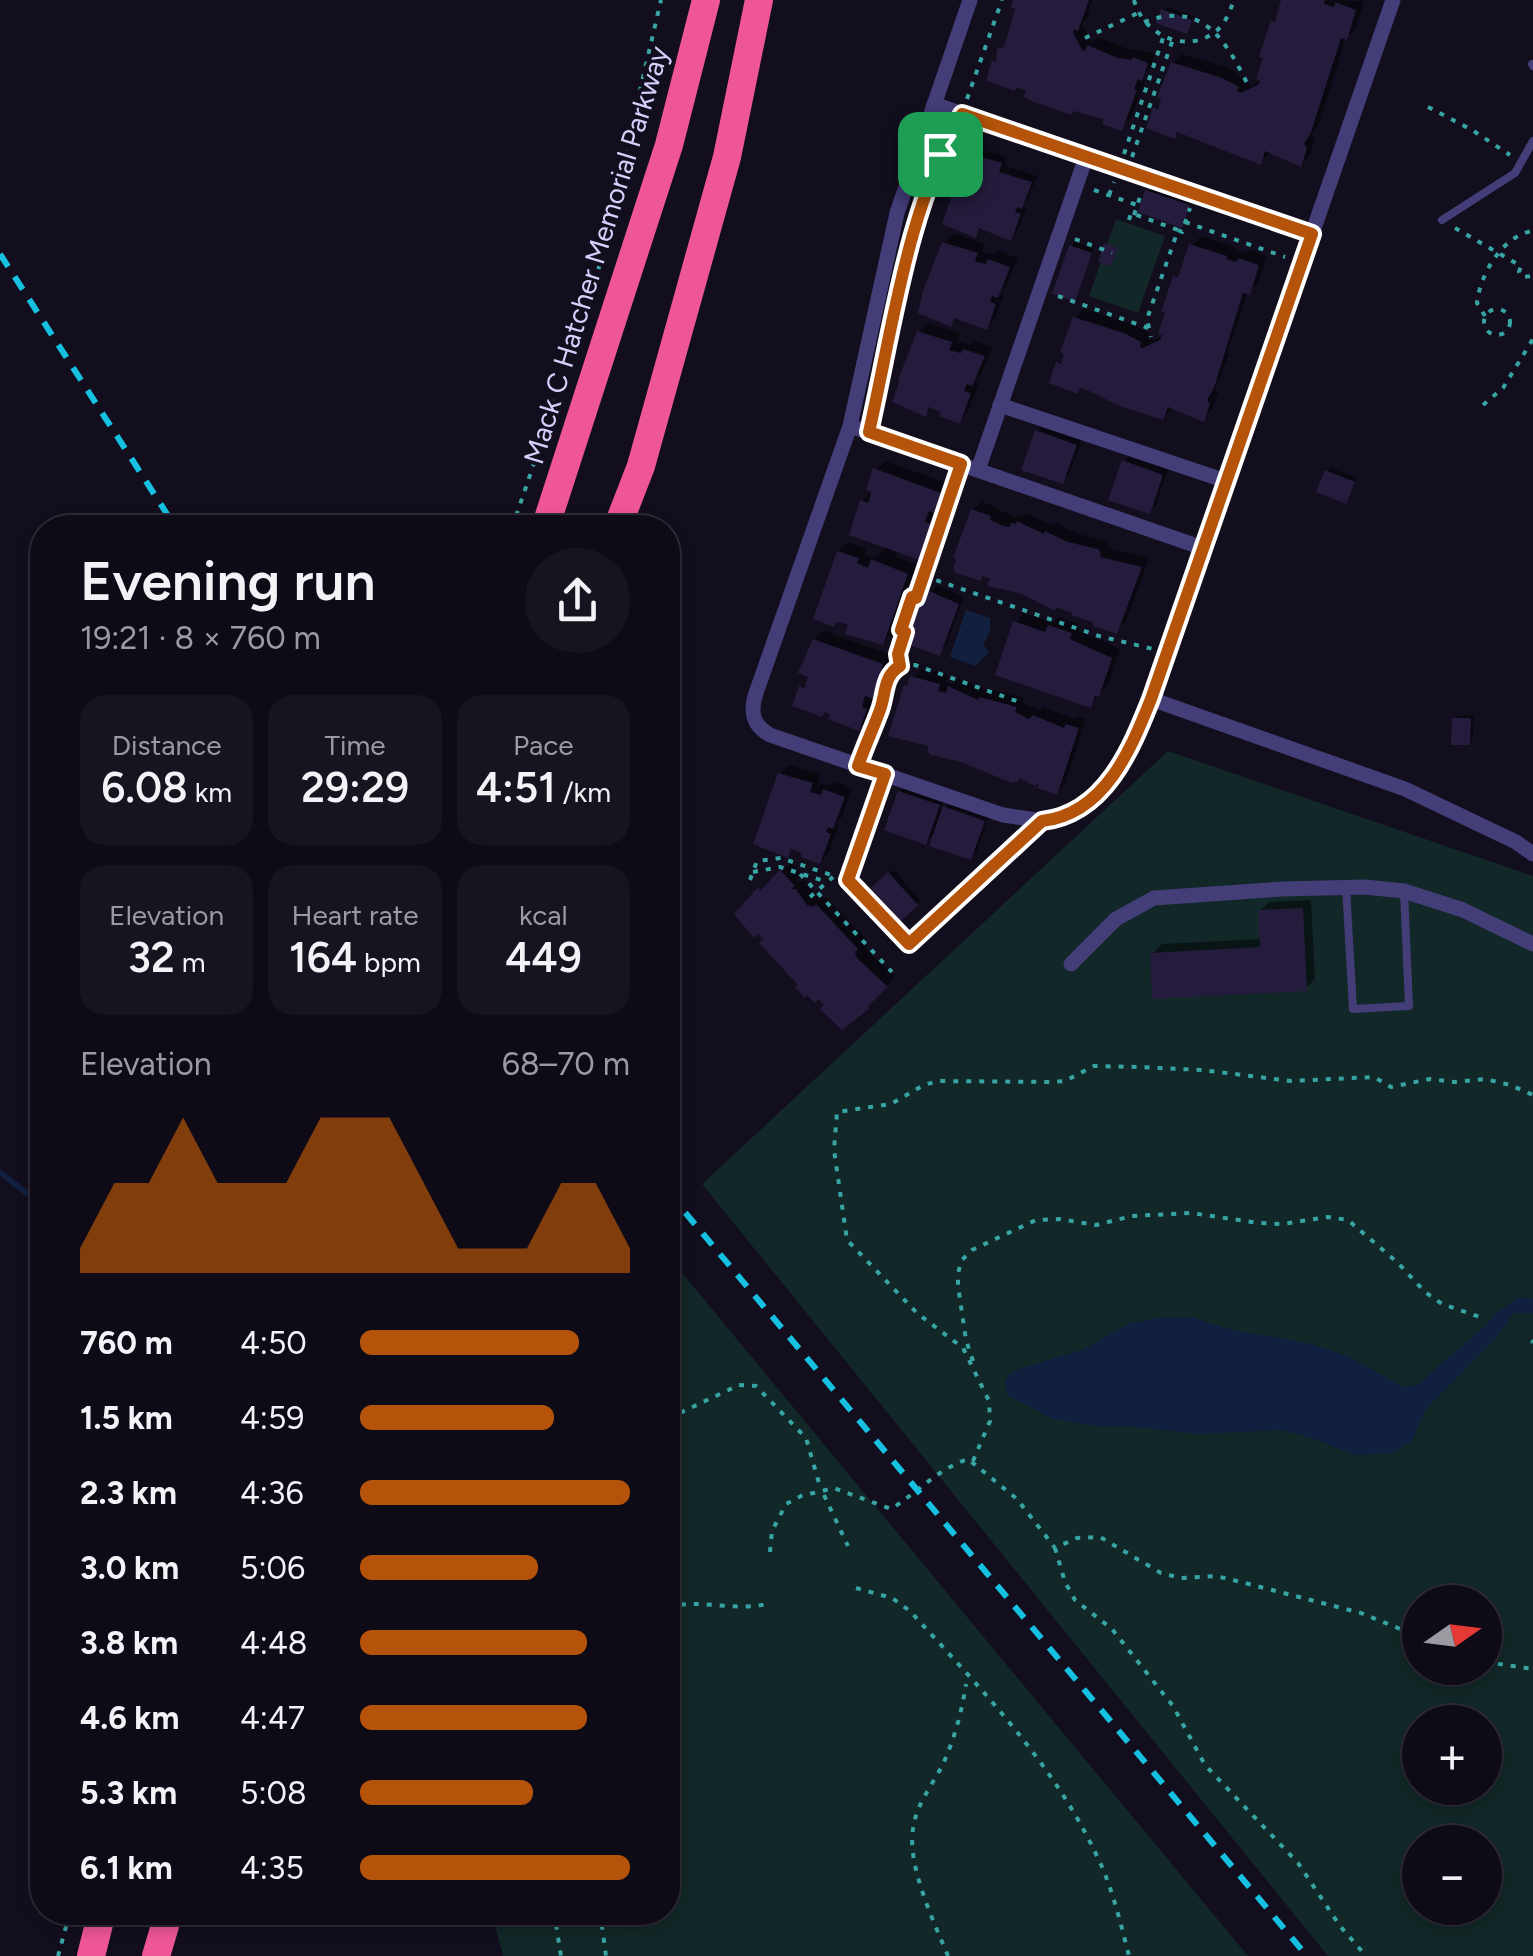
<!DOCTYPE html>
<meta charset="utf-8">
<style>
body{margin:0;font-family:Figtree,sans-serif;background:#17131f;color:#f1f3f6;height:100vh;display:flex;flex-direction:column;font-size:38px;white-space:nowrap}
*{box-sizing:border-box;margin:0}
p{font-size:32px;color:#9b9aa1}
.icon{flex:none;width:55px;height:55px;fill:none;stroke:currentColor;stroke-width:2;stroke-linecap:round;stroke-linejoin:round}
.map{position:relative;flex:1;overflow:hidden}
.drawer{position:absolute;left:30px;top:515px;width:650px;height:1410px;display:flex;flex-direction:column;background:#0e0a16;border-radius:40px;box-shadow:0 5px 15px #0003,0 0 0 2px #2e2b35}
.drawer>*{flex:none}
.needle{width:65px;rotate:76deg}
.tools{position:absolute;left:1402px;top:1585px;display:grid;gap:20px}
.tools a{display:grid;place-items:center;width:100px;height:100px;border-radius:50%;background:#0e0a16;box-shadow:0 5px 15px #0003,0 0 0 2px #2e2b35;font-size:50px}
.pin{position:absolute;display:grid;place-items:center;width:85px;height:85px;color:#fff;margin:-42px;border-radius:20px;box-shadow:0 5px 15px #0006}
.round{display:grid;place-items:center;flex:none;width:105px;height:105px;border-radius:52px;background:#17131f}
.summary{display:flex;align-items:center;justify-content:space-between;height:170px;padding:0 50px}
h1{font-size:55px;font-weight:600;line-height:75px}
.metrics{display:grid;grid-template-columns:repeat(3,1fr);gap:15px;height:170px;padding:10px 50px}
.metrics div{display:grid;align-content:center;border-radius:25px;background:#17131f;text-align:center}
.metrics b{font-size:42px;font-weight:600}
.metrics small{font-size:28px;font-weight:400}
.metrics p{font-size:28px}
.chart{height:280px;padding:20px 50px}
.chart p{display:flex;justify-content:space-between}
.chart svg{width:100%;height:180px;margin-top:10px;fill:#b45309;opacity:.7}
ul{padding:0 50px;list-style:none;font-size:32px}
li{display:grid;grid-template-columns:160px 120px 1fr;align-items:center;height:75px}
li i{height:25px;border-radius:12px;background:#b45309}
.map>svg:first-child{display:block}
.green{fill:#122727;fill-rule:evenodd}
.water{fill:#11203f}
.shadow{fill:#0007}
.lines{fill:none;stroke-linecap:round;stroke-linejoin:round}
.stream{stroke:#11203f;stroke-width:6}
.building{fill:#251c3d}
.path{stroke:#38a5a5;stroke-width:4;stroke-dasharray:5 8;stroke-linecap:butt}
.lane{stroke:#433d78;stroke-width:8}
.street{stroke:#433d78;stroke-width:15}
.highway{stroke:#ef5696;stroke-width:28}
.rail{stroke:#15c0e1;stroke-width:6;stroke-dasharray:15 12;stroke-linecap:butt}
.route-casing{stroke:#fff;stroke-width:20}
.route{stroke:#b45309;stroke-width:12}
.labels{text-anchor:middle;stroke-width:8;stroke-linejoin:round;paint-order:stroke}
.street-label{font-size:28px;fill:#d7cffb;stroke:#120e1e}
</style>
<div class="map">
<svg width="1533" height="1956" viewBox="0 0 1533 1956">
<rect width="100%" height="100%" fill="#120e1e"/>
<!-- green -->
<g class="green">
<path d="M1116 219 1165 236 1138 313 1089 296Z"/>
<path d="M1168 751 1533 876V1956H1328L702 1184ZM1420 1602H1485V1668H1420ZM1420 1722H1485V1788H1420ZM1420 1842H1485V1908H1420Z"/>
<path d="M668 1256 1248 1956H503L492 1913 668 1912Z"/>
</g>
<!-- water -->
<g class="water">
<path d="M966 610 990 618V631L983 645 989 652 975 666 950 657Z"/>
<path d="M1519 1297 1533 1299V1313H1514L1498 1336 1425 1410 1412 1441 1393 1453 1354 1455 1309 1437 1280 1430 1198 1434 1135 1427H1102L1053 1419 1007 1395 1005 1380 1013 1371 1084 1349 1128 1324 1163 1317H1192L1225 1328 1311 1344 1350 1357 1403 1387 1417 1385 1486 1325 1497 1312Z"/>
</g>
<!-- shadow -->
<g class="shadow">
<path d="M1016 0H1092L1087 19 1082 23 1092 43 1098 37 1128 49 1155 53 1150 69 1143 75 1142 80 1145 81 1131 119 1121 128 1107 118 1030 89 994 62 1008 41 1018 7Z"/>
<path d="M1286 0 1364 1 1356 28 1346 38 1320 121 1312 134 1315 138 1310 155 1301 164 1269 153 1260 162 1180 130 1174 136 1155 108 1166 98 1173 63 1182 54 1231 69 1251 85 1264 79 1273 21 1281 13Z"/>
<path d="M1167 7 1194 16 1187 31 1163 10Z"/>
<path d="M976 148 1007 157 1004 165 1037 176 1028 199 1022 206 1026 208 1017 231 1011 238 983 227 975 235 969 154Z"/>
<path d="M1152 187 1192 201 1181 225 1148 191Z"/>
<path d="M954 234 985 244 982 252 995 255 999 251 1018 258 1006 286 999 293 1004 295 995 318 986 328 958 316 950 324 944 244Z"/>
<path d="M1201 236 1235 247 1234 250 1245 254 1249 250 1266 256 1258 283 1247 294 1227 353 1229 354 1215 389 1218 393 1212 410 1203 419 1172 408 1163 417 1082 386 1077 391 1058 364 1066 356 1075 319 1084 309 1134 325 1149 333 1147 338 1154 340 1166 334 1175 277 1183 269 1192 245Z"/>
<path d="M1075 242 1094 249 1074 299 1071 246Z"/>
<path d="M928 323 960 333 957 341 970 345 974 341 993 347 981 374 973 382 978 384 968 412 959 421 933 406 925 414 919 333Z"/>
<path d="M1044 425 1082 438 1069 475 1062 481 1037 432Z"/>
<path d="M1130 455 1168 468 1156 505 1149 511 1124 462Z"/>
<path d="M885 461 948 483 942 501 933 513 942 517 929 548 919 558 899 550 894 556 916 565 892 633 883 642 851 624 839 552 848 543 866 549 864 554 875 559 886 548 862 501 873 490 876 470Z"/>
<path d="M1331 468 1357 478 1346 501 1327 471Z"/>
<path d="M982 501 1014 517 1028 514 1054 526 1056 523 1078 534 1107 541V548L1149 558 1126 621 1116 631 993 577 984 574 980 579 973 510Z"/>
<path d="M936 585 964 597 946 646 939 653 916 605 922 599 926 600Z"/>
<path d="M1024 613 1053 623 1059 617 1079 624 1078 630 1120 649 1108 685 1090 705 1015 623Z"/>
<path d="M824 631 891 655 882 687 871 699 875 700 868 719 859 728 801 688 809 680 815 640Z"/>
<path d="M922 669 948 675 946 682 953 684 959 678 988 691 991 689 1024 698 1022 702 1040 711 1044 707 1074 719 1077 716 1086 719 1065 783 1056 792 1042 782 932 744 906 686Z"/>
<path d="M1459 715H1474L1473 739 1469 743 1455 719Z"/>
<path d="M789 765 821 774 818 783 830 786 834 781 852 788 842 817 835 824 839 825 829 852 820 862 795 847 787 855 780 774Z"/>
<path d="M906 785 944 799 939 813 952 801 989 814 977 851 970 857 937 830 925 842 900 792Z"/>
<path d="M791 863 802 875 796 881H806L816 896 824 899 826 897 866 939 865 949 895 976 868 1006 842 1026 819 996 801 985 766 939 737 914 768 880 770 883Z"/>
<path d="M894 870 920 900 901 918 874 888Z"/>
<path d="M1311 900 1315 979 1306 988 1152 954 1162 944 1262 939 1260 911 1269 902Z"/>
</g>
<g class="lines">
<!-- stream -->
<path class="stream" d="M0 1172 39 1203 42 1213"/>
</g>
<!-- building -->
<g class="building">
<path d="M1013 0H1089L1078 31 1074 29 1073 32 1082 50 1085 51 1087 45 1118 58 1132 60 1133 57 1148 63 1142 81 1138 79 1134 89 1137 90 1122 131 1102 124 1104 119 1073 111 1072 115 1034 102 1024 97 1026 91 1016 87 1015 91 986 81 992 60 996 62 997 49 1004 47 1009 30 1015 9 1011 7Z"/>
<path d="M1281 0H1325L1324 4 1334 7 1335 2 1356 10 1347 40 1341 38 1311 132 1304 144 1307 148 1301 167 1265 151 1261 165 1177 132 1175 139 1146 128 1153 107 1158 109 1161 99 1157 97 1171 62 1222 78 1239 87 1237 91 1241 93 1259 84 1260 80 1256 79 1263 58 1259 57 1271 20 1275 22Z"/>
<path d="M1161 9 1192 20 1187 34 1156 23Z"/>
<path d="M967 153 1002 163 999 172 1032 182 1022 209 1017 207 1015 212 1021 214 1011 241 979 228 976 238 942 224Z"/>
<path d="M1145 190 1190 205 1182 228 1138 212Z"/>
<path d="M942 242 978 253 975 261 977 262 986 264 988 259 1010 267 998 298 992 296 990 302 996 304 987 330 954 318 951 327 918 313 923 291Z"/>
<path d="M1104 243 1118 248 1111 266 1098 262Z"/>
<path d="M1189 244 1227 256 1226 259 1236 262 1238 258 1259 265 1250 295 1243 293 1214 388 1207 400 1210 404 1204 422 1168 407 1163 420 1117 405 1087 390 1080 388 1078 394 1049 383 1056 362 1061 364 1064 354 1060 352 1073 317 1124 333 1141 342 1140 347 1143 348 1161 339 1162 335 1158 334 1165 313 1161 312 1173 276 1178 277Z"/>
<path d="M1069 245 1092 253 1075 302 1052 294Z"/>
<path d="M917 331 952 342 949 350 952 351 961 353 963 349 985 356 972 386 967 384 964 391 971 393 960 424 939 416 941 412 929 407 926 417 892 402 900 381 898 380Z"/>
<path d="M1035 430 1077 445 1063 484 1021 470Z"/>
<path d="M1122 460 1163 475 1150 514 1108 500Z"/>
<path d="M873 468 941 493 934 513 929 511 925 522 935 526 920 560 849 535 860 500 868 503 869 500 871 492 866 490Z"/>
<path d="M1325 470 1355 482 1346 504 1316 492Z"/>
<path d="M971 509 991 516 990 520 1004 526 1010 527 1011 523 1016 524 1017 521 1044 534 1045 531 1068 542 1098 549 1101 553 1100 557 1142 567 1117 634 1093 626 1094 623 1072 615V613L1056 607 1055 611 1019 593 987 586 990 579 982 576 981 581 956 573 953 569 956 560 953 558Z"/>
<path d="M837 551 859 558 857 563 868 568 871 559 908 574 883 645 845 634 848 625 845 624 836 622 834 627 813 619Z"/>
<path d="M927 590 959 604 940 656 909 645 914 629 906 626 914 604 921 606Z"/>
<path d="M1013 621 1045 632 1048 625 1072 633 1070 639 1112 658 1099 697 1095 696 1091 708 995 675Z"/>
<path d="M813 639 883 664 873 699 865 696 862 707 867 709 859 731 828 719 830 714 824 712 822 717 792 706 799 686 804 688 808 677 798 673Z"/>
<path d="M910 676 940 684 938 691 946 693 948 686 978 700 979 697 1017 707 1015 712 1029 719 1033 715 1064 728 1066 724 1079 728 1057 795 1037 788 1039 783 1035 786 1019 778 1017 782 1012 783 961 762 931 755 927 751 929 746 888 736 904 685 907 686Z"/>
<path d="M1452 718H1471L1470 745H1451Z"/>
<path d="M778 773 813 783 810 792 821 795 823 789 845 797 833 829 828 827 826 832 831 834 820 864 801 857 802 853 791 849 788 858 753 844Z"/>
<path d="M898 791 940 805 926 845 884 830Z"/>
<path d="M943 806 985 821 971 860 929 846Z"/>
<path d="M780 870 795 886 791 889H796L807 905 813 907 816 904 858 949 855 952 857 958 888 987 868 1006 870 1008 842 1030 820 1009 824 1005 819 999 815 1003 807 995 805 998 795 987 798 985 759 943 763 939 758 934 754 938 734 914 758 887 760 890Z"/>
<path d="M888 872 918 905 901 921 871 888Z"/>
<path d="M1303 908 1307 991 1152 999 1150 953 1260 947 1258 910Z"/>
</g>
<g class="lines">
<!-- path -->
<g class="path">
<path d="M1134 0C1142 32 1182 54 1212 34 1225 26 1229 13 1234 0"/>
<path d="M1144 22C1202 0 1225 39 1247 83"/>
<path d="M1085 38 1138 13"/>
<path d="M967 99 1002 0"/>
<path d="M1428 107 1472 130 1510 155"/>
<path d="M1124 154 1164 35"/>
<path d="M1132 157 1173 39"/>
<path d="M1094 190 1137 205"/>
<path d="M1109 195 1114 182"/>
<path d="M1134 215 1142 191"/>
<path d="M1129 220 1131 213 1178 230 1147 319 1151 337"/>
<path d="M1185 222 1285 257"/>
<path d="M1455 228 1521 266 1519 272 1523 277 1533 276"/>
<path d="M1178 230 1182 232 1190 208"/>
<path d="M1075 239 1112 253"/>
<path d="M1058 296 1148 328"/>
<circle cx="1497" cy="322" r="13"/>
<path d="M1485 316 1477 303C1480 274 1503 235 1533 231"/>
<path d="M1483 405 1503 388 1533 339"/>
<path d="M873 414C893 328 911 202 955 126"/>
<path d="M512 528 595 284 661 0"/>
<path d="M924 576 1099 636 1153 649"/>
<path d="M900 665 899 651 905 631 901 630 912 597 916 598 956 478"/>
<path d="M864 748C869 734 875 722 880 710 889 688 884 663 915 665L1022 703"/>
<path d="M753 872 780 867 827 882"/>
<path d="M800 874 892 972"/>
<path d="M750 880 757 861 781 858 834 876"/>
<path d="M810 897 833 877"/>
<path d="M1531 1341 1533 1342"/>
<path d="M973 1361 966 1340 958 1286V1273L962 1260 972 1250 1036 1220 1059 1219 1096 1225 1132 1216 1191 1213 1259 1223 1282 1224 1328 1217 1348 1220 1398 1263 1425 1292 1442 1304 1480 1317"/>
<path d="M668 1407 682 1412 739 1385 756 1386 806 1438 819 1483"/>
<path d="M973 1461 990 1421 989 1401 963 1348 917 1313 847 1240 834 1150 837 1112 891 1104 924 1085 938 1081 1052 1082 1065 1081 1094 1066 1137 1067 1202 1070 1291 1081 1374 1077 1391 1087 1430 1079 1454 1082 1485 1079 1510 1085 1533 1095"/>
<path d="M824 1495 848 1546"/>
<path d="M1055 1548 1065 1582 1075 1600 1112 1629 1173 1706 1205 1765 1298 1863 1340 1926 1366 1956"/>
<path d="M770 1552 772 1531 786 1504 801 1496 834 1488 891 1509C918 1492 938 1469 968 1459L1017 1499 1055 1548 1077 1538 1100 1537 1161 1573 1181 1578 1216 1576 1237 1581 1361 1613 1420 1637"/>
<path d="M856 1588 892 1598 910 1611C978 1686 1052 1761 1096 1854 1112 1886 1120 1921 1129 1956"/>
<path d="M668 1607C701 1598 737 1613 770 1603"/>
<path d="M1485 1662 1533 1669"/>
<path d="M554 1912 561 1956"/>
<path d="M600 1912 606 1956"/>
<path d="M58 1956 70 1912"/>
<path d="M948 1956C934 1922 907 1866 913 1829 916 1805 931 1787 942 1766 954 1741 962 1711 966 1684"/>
</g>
<!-- lane -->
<g class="lane">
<path d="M1532 64 1533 66"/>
<path d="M1442 220 1515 173 1533 141"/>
<path d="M1346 887 1353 1009 1409 1006 1404 891"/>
</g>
<!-- street -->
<g class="street">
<path d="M970 0 897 213 850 426 756 693C750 711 752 725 770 735L1003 815 1043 821"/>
<path d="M1393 0 1151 699 1405 789 1516 842 1533 854"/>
<path d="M934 104 1312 234"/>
<path d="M1000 405 1226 481"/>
<path d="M850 426 1203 548"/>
<path d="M978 470 1086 157"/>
<path d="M885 774 849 880 909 944 1043 821C1105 814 1131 749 1151 699"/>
<path d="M1071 964 1116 919 1154 898 1282 889 1365 887 1404 891 1463 910 1533 944"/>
</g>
<!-- highway -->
<g class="highway">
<path d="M545 528 669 145 706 0"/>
<path d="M617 528 641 466 727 157 759 0"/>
<path d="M91 1956 102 1912"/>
<path d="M156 1956 169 1912"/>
</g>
<!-- rail -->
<g class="rail">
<path d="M0 254 176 528"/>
<path d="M668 1192 1307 1956"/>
</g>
</g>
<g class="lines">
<!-- route casing -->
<g class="route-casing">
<path id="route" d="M962 114 1312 234 1151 699C1131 749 1105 814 1042 821L909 944 848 880 885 774 858 766C865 746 873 729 880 710 886 694 883 676 900 666L898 654 905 632 901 630 912 597 916 598 961 464 869 432C893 327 907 208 962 114Z"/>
</g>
<!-- route -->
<use href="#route" class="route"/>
</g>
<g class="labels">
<!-- street labels -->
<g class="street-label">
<text transform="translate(596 255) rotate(-73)" y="10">Mack C Hatcher Memorial Parkway</text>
</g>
</g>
</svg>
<div class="tools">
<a><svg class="needle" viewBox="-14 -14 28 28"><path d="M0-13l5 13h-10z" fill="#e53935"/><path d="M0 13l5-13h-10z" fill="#9b9aa1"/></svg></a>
<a>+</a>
<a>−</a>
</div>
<div class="pin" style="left:940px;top:154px;background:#1e9e55"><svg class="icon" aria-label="arrive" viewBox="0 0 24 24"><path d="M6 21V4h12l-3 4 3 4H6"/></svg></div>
<section class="drawer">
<div class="summary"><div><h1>Evening run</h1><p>19:21 · 8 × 760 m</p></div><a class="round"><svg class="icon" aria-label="share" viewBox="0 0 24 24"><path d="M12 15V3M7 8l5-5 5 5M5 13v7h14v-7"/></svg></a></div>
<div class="metrics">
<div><p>Distance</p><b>6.08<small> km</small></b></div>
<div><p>Time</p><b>29:29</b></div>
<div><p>Pace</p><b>4:51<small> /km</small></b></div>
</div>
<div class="metrics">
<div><p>Elevation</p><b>32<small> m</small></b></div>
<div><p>Heart rate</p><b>164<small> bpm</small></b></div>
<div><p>kcal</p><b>449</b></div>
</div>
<div class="chart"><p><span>Elevation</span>68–70 m</p>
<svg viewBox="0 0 160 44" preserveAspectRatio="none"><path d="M0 44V38L10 22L20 22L30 6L40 22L50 22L60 22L70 6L80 6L90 6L100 22L110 38L120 38L130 38L140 22L150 22L160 38V44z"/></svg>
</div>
<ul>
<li><b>760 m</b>4:50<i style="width:81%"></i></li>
<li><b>1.5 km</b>4:59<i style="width:72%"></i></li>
<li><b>2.3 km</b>4:36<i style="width:100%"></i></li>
<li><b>3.0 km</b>5:06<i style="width:66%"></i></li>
<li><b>3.8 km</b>4:48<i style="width:84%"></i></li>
<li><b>4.6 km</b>4:47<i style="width:84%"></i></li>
<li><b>5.3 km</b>5:08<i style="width:64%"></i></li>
<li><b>6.1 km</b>4:35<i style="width:100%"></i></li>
</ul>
</section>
</div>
